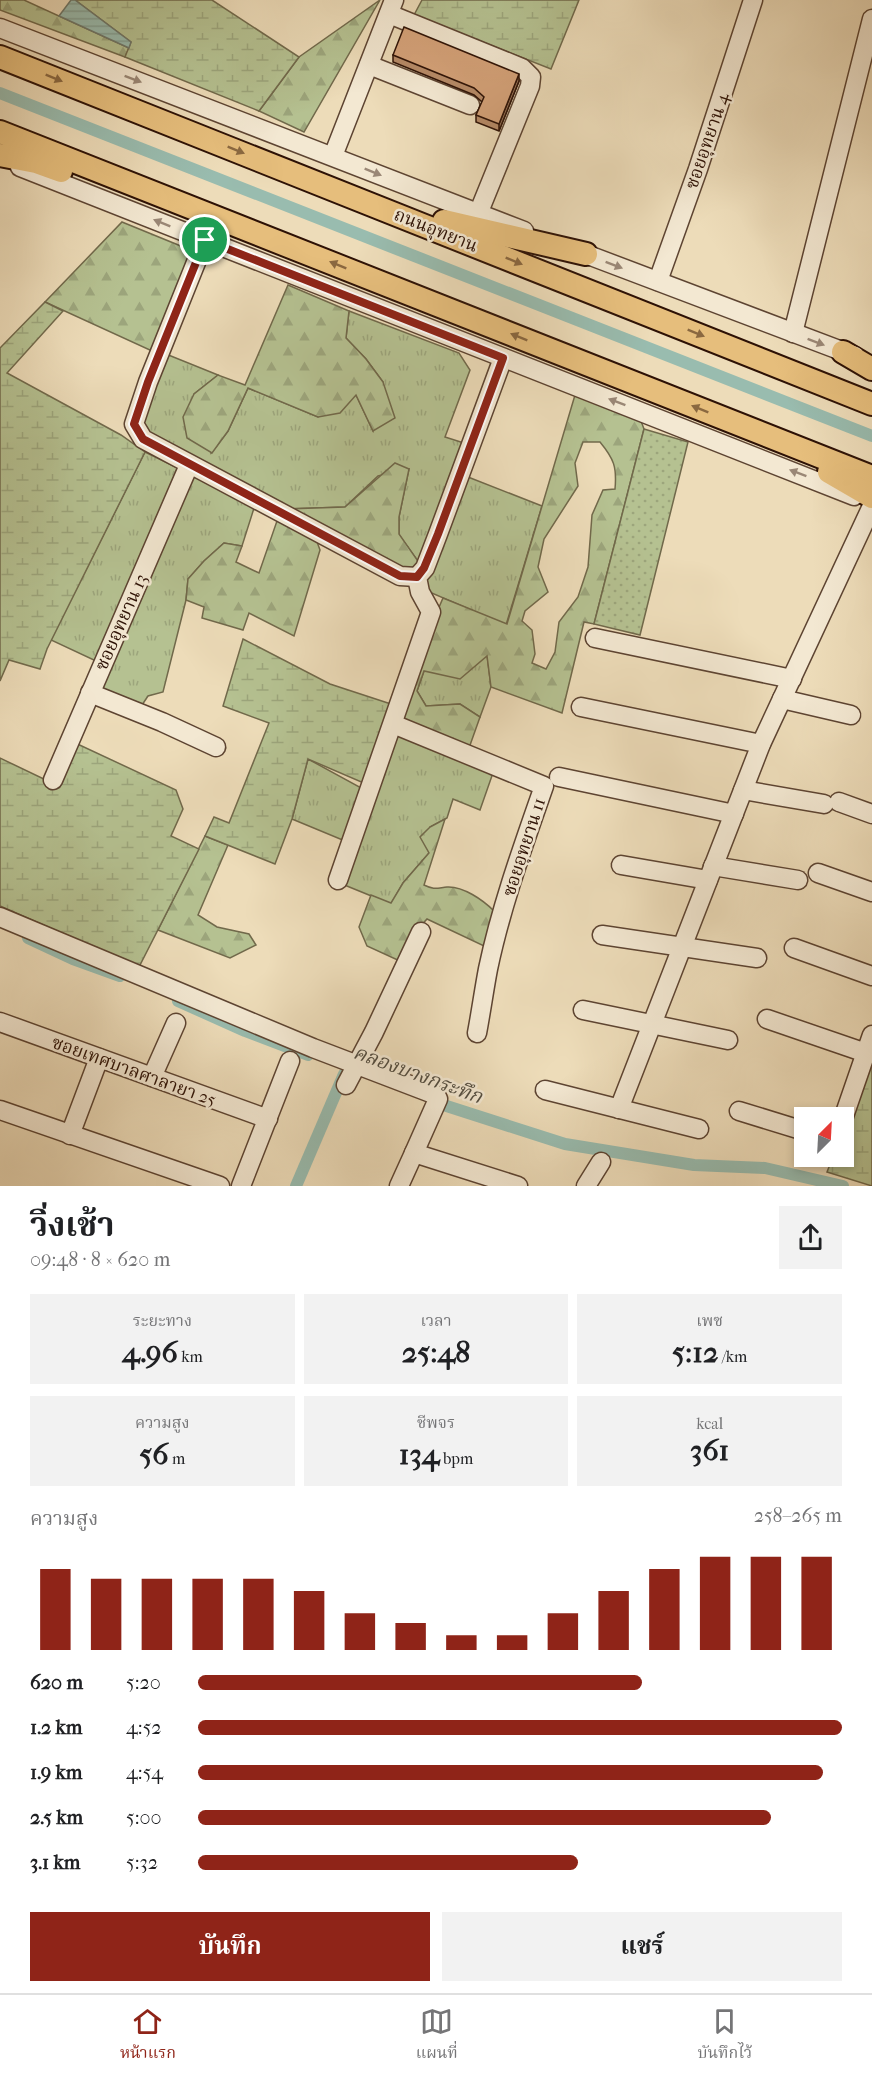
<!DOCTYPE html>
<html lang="th">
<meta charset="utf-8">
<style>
body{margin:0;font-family:"IM FELL French Canon","Noto Serif Thai",serif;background:#f2f2f2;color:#202124;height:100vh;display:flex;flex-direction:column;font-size:22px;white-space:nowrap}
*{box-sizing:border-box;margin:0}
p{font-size:20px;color:#757577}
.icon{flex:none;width:33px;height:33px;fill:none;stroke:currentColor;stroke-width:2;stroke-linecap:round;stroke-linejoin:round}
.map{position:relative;height:1186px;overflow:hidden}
.sheet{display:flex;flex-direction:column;background:#fff;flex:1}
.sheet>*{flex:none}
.needle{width:39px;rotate:24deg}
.fabs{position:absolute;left:794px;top:1107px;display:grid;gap:12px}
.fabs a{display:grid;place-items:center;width:60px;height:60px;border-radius:0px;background:#fff;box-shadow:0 3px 9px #0003;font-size:30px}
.pin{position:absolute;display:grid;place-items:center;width:51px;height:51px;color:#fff;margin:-26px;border:3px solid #fff;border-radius:50%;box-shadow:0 2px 6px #0007}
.round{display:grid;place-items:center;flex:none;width:63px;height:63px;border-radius:0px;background:#f2f2f2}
.overview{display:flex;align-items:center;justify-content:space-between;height:102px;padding:0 30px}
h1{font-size:33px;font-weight:700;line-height:45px}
.stats{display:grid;grid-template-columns:repeat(3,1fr);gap:9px;height:102px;padding:6px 30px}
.stats div{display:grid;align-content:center;border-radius:0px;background:#f2f2f2;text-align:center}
.stats b{font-size:30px;font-weight:700}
.stats small{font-size:16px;font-weight:400}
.stats p{font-size:16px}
.chart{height:168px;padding:12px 30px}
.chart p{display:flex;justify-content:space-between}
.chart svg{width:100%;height:108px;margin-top:6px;stroke:#8f2418;stroke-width:6}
.cta{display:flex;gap:12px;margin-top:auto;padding:12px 30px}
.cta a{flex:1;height:69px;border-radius:0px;background:#8f2418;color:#fff;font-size:24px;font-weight:700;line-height:69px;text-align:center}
.cta a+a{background:#f2f2f2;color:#202124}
ul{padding:0 30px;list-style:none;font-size:20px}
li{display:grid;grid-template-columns:96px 72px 1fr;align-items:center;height:45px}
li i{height:15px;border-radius:8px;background:#8f2418}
.menu{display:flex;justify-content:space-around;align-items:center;height:84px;border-top:2px solid #e0e0e0;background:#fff;font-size:16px;color:#757577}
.menu a{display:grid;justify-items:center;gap:3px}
.menu .on{color:#8f2418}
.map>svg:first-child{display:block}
.grass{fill:url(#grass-tufts);stroke:#71694b;stroke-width:1.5}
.forest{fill:url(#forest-firs);stroke:#71694b;stroke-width:1.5;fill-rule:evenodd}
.wetland{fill:url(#wetland-marsh);stroke:#71694b;stroke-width:1.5}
.garden{fill:url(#garden-dots);stroke:#71694b;stroke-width:1.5}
.water{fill:url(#water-rules);stroke:#6e786b;stroke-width:1.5}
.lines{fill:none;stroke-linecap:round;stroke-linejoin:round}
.canal{stroke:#99bcaf;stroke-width:12}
.minor-casing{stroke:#5d4432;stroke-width:21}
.major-casing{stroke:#2d1105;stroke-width:26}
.minor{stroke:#f3e8d2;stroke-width:18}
.major{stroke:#e6be7c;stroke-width:22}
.wall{fill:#b78b68;stroke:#2d1105;stroke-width:1.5}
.shaded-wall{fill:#957155;stroke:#2d1105;stroke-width:1.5}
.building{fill:#d5a279;stroke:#2d1105;stroke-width:1.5}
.oneway{fill:#8a6840}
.oneway2{fill:#9a8776}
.route-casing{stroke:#fff;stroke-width:12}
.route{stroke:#8f2418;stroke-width:8}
.labels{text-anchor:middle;stroke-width:5;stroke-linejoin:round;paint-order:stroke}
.street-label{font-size:18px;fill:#2d1105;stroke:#f3e8d2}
.water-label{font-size:20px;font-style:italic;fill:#534d40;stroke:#f3e8d2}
</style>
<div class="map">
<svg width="872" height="1186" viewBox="0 0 872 1186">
<defs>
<pattern id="grass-tufts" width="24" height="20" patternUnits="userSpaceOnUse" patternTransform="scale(1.5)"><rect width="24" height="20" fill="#b5c191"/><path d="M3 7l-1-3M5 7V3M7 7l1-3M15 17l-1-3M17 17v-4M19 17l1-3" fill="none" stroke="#9ca57c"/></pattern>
<pattern id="forest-firs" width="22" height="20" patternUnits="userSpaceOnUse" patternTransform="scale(1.5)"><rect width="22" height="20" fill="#b5c191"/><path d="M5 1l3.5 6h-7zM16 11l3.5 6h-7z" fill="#9ca57c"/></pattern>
<pattern id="wetland-marsh" width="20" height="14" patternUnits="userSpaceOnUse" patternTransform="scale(1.5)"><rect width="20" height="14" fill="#b5c191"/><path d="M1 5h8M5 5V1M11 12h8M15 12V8" fill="none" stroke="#9ca57c"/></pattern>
<pattern id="garden-dots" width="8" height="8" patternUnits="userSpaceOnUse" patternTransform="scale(1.5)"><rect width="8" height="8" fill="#b5c191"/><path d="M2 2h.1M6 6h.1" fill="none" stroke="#9ca57c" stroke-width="1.8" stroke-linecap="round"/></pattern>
<pattern id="water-rules" width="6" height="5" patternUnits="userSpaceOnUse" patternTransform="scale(1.5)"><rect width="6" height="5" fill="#99bcaf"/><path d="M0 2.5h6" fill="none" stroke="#84a195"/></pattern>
</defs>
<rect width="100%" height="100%" fill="#eddcb9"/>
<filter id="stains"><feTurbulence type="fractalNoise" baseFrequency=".00333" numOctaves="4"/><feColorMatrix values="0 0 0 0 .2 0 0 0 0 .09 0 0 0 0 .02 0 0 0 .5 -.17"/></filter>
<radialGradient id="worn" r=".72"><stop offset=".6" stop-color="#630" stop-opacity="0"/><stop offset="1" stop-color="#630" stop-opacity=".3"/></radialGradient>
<!-- grass -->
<g class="grass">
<path d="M349 311 459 353 470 370 445 437 467 444 420 564 399 535V517L409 469 378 476 345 507 286 509 144 431 139 421 166 354 218 375 194 394 211 453 228 431 248 388 318 417 356 395 373 431 383 382 366 359 346 338Z"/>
<path d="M145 452 182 470 96 661 51 640Z"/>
<path d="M194 477 255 505 242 546 224 543 204 561 188 579 186 600 163 692 148 696 142 705 97 689 185 487Z"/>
<path d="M468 477 542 506 506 625 427 591 424 583Z"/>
<path d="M487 655 491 687 480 717 460 704 426 706 417 691 424 671Z"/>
<path d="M393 734 494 770 480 810 453 799 447 818 430 827 429 853 403 883 391 904 342 884Z"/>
<path d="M308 759 365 790 345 841 292 819Z"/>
</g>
<!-- forest -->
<g class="forest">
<path d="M0 0H24L129 48 125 57 0 10Z"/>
<path d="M380 0 304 132 259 111 299 57Z"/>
<path d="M122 222 193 251 152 351 45 302Z"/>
<path d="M288 285 349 311 346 338 366 359 383 382 395 418 373 431 356 395 340 413 318 417 248 388 228 431 212 453 187 438 183 417 194 394 218 375 245 385Z"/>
<path d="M575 395 641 421 644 429 594 624 584 622 562 713 491 687 487 656 460 679 424 671 417 691 426 706 460 704 480 717 469 748 400 720 418 656 443 598 507 624ZM583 442H600C614 459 617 467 615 489L603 490 592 515 588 567 578 597 559 622 555 652 546 669 532 663 535 654 532 630 522 621 525 611 548 592 538 567 544 539 578 486 575 463Z"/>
<path d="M395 463 409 469 399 517V534L420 564 408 573 286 509 345 507Z"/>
<path d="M278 518 316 539 320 550 294 636 249 613 243 630 202 618 204 607 186 600 188 579 204 561 224 543 242 546 236 562 259 573Z"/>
<path d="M445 819 424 885C434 890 437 888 447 887 463 886 483 900 494 911L484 946 427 919 417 930 402 962 367 946 359 927 371 895 391 903 403 883 429 853 420 837 430 827Z"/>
<path d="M205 836 228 845 198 915 217 927 249 934 256 945 230 958 158 930Z"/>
</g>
<!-- wetland -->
<g class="wetland">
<path d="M75 0H212L299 57 259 111 125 57 131 42Z"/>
<path d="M422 0H579L551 69 414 15Z"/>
<path d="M45 302 63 311 7 373 121 435 145 452 47 649 40 669 9 660 0 681V348Z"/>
<path d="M243 639 330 684 394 705 366 784 308 759 292 819 275 864 205 836 214 817 229 823 269 723 223 706Z"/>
<path d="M71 741 176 790 183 809 171 836 199 849 139 967 0 906V758L50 782Z"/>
<path d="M872 1048V1186L827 1172 833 1157 843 1156V1128Z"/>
</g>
<!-- garden -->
<path class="garden" d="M644 429 688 442 640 635 594 624Z"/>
<!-- water -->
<path class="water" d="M71 0H75L131 42 129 48 59 16Z"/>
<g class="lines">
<!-- canal -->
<g class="canal">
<path d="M0 93 872 436"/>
<path d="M28 938 73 959 120 976"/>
<path d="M178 1001 245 1031 308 1055"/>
<path d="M431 1101 565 1144 694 1165 765 1168 843 1186"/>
<path d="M296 1186 344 1074"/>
</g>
<!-- minor casing -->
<g class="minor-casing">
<g id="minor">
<path d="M389 14 522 68 531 77 530 86 478 214"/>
<path d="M0 28 524 231"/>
<path d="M369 65 470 105"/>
<path d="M333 156 394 0"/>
<path d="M20 167 854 496"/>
<path d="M205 240 148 382 134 424 143 439 400 576 417 577"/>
<path d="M575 250 855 356"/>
<path d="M658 281 698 169 753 0"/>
<path d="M793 333 872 19"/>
<path d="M595 638 792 679"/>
<path d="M90 693 162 722 216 747"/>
<path d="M782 699 851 715"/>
<path d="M581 707 761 744"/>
<path d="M393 724 544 786C523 846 501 907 488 969 484 990 481 1012 477 1033"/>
<path d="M559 777 734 814"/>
<path d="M53 780 189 465"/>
<path d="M743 790 824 804"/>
<path d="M839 802 872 814"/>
<path d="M621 865 708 880"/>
<path d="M713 866 798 880"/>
<path d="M818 873 872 892"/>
<path d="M338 880 431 612 420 592 417 577 425 568 438 534 503 358"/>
<path d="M0 917 313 1048 436 1095 438 1099 414 1153"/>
<path d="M602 935 757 958"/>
<path d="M794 948 872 976"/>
<path d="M583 1010 728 1040"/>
<path d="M767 1019 866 1053"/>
<path d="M0 1022 268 1119"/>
<path d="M152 1077 176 1023"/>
<path d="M346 1085 374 1032 421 932"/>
<path d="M545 1090 699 1129"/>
<path d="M619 1109 761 744 872 506"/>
<path d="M0 1110 220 1186"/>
<path d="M739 1111 804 1131"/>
<path d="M843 1119 872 1035"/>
<path d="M70 1135 99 1058"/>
<path d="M241 1186 290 1061"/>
<path d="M399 1186 414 1153 518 1186"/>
<path d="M586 1186 601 1162"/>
</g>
</g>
<!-- major casing -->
<g class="major-casing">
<g id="major">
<path d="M0 57 872 404"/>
<path d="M0 132 872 477"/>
<path d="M0 155 36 162 61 171"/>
<path d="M444 221 586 254"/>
<path d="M843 352 872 369"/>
<path d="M829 472 872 497"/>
</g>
</g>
<!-- minor -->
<use href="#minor" class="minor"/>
<!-- major -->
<use href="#major" class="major"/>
</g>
<!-- wall -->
<path class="wall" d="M393 55 519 81 499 131 476 122V115L482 102 474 95 393 62Z"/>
<!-- shaded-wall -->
<path class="shaded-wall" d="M519 74V81L499 131V124Z"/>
<!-- building -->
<path class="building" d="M404 27 519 74 499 124 476 115 484 97 474 88 393 55Z"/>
<!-- one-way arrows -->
<defs><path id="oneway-solid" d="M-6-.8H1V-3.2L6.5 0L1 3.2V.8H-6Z" transform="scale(1.5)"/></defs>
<g class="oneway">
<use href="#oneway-solid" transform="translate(54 78) rotate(22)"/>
<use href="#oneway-solid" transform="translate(236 150) rotate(22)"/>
<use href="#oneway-solid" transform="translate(514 261) rotate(22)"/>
<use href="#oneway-solid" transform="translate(338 265) rotate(-158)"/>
<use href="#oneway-solid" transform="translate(696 333) rotate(22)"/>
<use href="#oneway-solid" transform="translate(519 337) rotate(-158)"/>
<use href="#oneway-solid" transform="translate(700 409) rotate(-158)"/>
</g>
<g class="oneway2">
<use href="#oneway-solid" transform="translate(133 79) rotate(21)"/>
<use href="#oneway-solid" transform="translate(373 172) rotate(22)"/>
<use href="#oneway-solid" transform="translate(162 223) rotate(-158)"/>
<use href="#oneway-solid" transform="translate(614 265) rotate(21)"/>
<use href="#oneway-solid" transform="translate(816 342) rotate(21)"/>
<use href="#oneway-solid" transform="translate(617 402) rotate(-159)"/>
<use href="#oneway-solid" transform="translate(798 473) rotate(-159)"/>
</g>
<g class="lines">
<!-- route casing -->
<g class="route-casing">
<path id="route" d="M205 240 503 358 438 534 424 568 417 577 400 576 143 439 134 424 148 382Z"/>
</g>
<!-- route -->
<use href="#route" class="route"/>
</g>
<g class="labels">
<!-- street labels -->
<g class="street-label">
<text transform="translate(707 141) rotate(-71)" y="6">ซอยอุทยาน 4</text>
<text transform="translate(436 230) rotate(22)" y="6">ถนนอุทยาน</text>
<text transform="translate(121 622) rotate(-66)" y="6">ซอยอุทยาน 13</text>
<text transform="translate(524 847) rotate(-72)" y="6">ซอยอุทยาน 11</text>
<text transform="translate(134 1071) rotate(20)" y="6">ซอยเทศบาลศาลายา 25</text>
</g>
<!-- water labels -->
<g class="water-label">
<text transform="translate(418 1074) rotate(20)" y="7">คลองบางกระทึก</text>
</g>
</g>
<rect width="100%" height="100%" filter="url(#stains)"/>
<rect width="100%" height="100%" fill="url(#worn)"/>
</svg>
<div class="fabs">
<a><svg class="needle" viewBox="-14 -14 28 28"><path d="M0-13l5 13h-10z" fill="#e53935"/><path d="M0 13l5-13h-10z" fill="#757577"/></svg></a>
</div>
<div class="pin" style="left:205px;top:240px;background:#1e9e55"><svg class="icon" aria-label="arrive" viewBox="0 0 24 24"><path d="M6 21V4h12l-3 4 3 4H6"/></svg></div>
</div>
<section class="sheet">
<div class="overview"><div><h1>วิ่งเช้า</h1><p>09:48 · 8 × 620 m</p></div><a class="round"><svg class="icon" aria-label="share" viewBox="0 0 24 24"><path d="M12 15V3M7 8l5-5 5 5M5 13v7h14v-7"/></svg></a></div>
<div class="stats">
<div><p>ระยะทาง</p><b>4.96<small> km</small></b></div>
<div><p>เวลา</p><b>25:48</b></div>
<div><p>เพซ</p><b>5:12<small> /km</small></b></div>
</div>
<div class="stats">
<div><p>ความสูง</p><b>56<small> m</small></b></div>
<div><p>ชีพจร</p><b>134<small> bpm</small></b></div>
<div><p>kcal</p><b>361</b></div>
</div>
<div class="chart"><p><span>ความสูง</span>258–265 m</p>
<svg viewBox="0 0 160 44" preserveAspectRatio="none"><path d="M5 44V11M15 44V15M25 44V15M35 44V15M45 44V15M55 44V20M65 44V29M75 44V33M85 44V38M95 44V38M105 44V29M115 44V20M125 44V11M135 44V6M145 44V6M155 44V6"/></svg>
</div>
<ul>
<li><b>620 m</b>5:20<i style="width:69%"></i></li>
<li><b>1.2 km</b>4:52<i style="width:100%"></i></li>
<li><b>1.9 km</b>4:54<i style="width:97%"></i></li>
<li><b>2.5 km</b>5:00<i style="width:89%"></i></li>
<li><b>3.1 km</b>5:32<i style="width:59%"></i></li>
</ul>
<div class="cta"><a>บันทึก</a><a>แชร์</a></div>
</section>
<nav class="menu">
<a class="on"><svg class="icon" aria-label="home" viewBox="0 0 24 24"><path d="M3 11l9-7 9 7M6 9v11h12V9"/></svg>หน้าแรก</a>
<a><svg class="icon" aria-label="map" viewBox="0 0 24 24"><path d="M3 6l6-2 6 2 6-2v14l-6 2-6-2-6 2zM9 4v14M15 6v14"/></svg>แผนที่</a>
<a><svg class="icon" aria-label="saved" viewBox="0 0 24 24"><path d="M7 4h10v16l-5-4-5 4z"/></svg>บันทึกไว้</a>
</nav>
